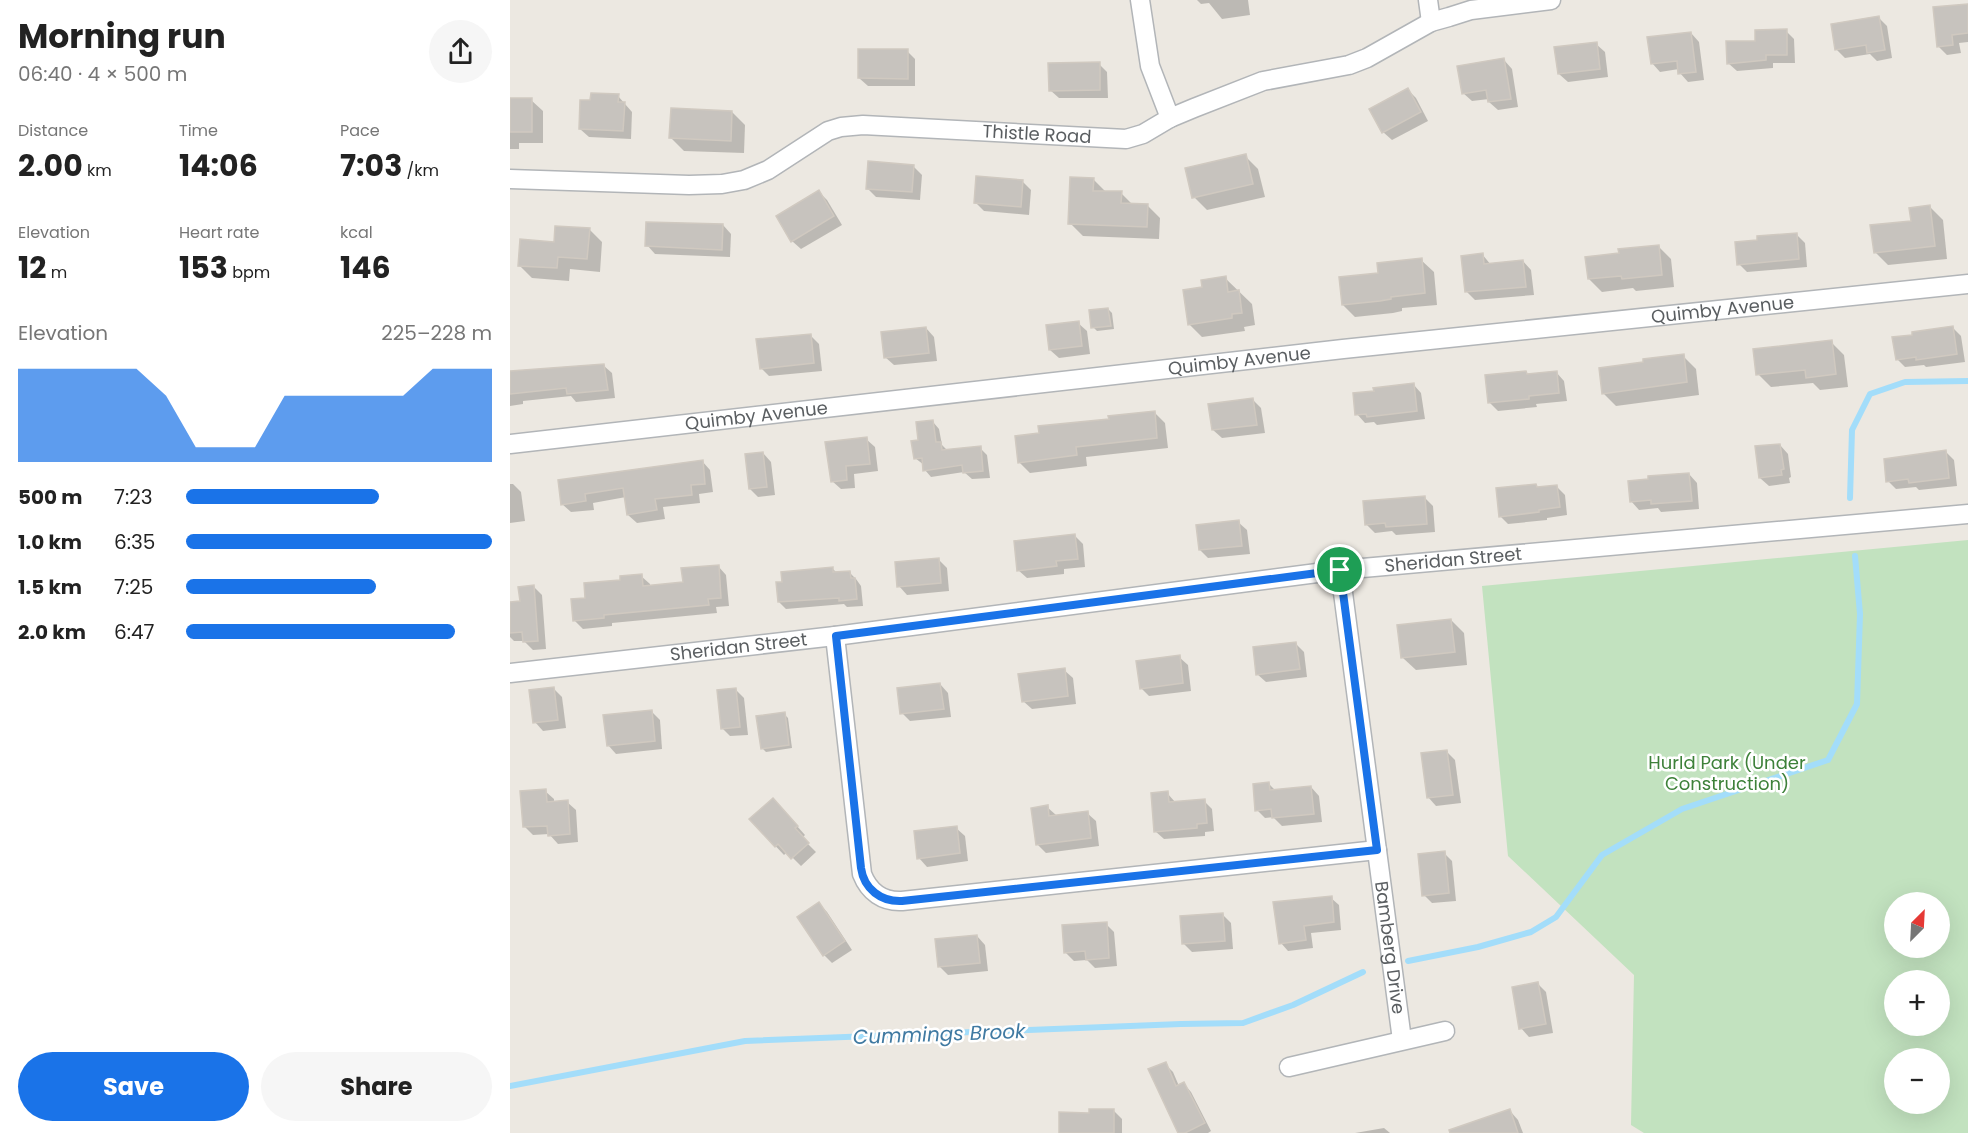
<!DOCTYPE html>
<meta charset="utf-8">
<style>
body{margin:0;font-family:Poppins,sans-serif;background:#f6f6f6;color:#222;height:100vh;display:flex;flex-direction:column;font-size:22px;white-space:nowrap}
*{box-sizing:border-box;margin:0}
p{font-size:20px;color:#767676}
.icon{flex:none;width:33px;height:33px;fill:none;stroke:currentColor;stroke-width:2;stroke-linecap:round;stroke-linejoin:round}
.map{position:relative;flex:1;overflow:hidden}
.sheet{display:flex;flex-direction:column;background:#fff;width:510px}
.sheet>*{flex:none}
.needle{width:39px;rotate:24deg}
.controls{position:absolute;left:1374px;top:892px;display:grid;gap:12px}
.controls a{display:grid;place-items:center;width:66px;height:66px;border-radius:50%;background:#fff;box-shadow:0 6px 24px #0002;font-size:30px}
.pin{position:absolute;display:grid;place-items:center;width:51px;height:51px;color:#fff;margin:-26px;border:3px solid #fff;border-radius:50%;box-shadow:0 2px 6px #0007}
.round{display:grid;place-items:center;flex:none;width:63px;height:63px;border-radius:32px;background:#f6f6f6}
.summary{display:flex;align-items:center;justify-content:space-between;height:102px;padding:0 18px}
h1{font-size:33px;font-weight:700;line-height:45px}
.figures{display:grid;grid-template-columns:repeat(3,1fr);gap:9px;height:102px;padding:6px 18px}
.figures div{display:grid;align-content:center}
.figures b{font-size:30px;font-weight:700}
.figures small{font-size:16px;font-weight:400}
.figures p{font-size:16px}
.chart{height:168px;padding:12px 18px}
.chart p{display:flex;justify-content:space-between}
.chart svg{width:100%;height:108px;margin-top:6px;fill:#1a73e8;opacity:.7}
.action{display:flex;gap:12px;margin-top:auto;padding:12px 18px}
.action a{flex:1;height:69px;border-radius:36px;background:#1a73e8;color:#fff;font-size:24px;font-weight:700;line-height:69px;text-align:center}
.action a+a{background:#f6f6f6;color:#222}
ul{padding:0 18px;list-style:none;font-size:20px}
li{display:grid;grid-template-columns:96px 72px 1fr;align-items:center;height:45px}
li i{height:15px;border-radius:8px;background:#1a73e8}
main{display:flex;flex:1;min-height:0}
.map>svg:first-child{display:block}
.green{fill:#c2e2bf;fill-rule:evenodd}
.shadow{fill:#0003}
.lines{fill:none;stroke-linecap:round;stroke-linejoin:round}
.stream{stroke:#a3ddfa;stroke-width:6}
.building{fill:#c7c3be;stroke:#d0c9c0;stroke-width:1.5}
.minor-casing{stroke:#b2b5b8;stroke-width:21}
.minor{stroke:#fff;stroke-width:18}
.route-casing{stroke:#fff;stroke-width:12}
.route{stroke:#1a73e8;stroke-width:8}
.labels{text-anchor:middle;stroke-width:5;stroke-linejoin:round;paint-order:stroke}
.street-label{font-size:18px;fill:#5a5e61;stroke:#fff}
.park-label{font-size:18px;fill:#3d8139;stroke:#fff}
.water-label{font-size:20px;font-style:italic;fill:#407aa2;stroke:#fff}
</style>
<main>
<section class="sheet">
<div class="summary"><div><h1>Morning run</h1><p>06:40 · 4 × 500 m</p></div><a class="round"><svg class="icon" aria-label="share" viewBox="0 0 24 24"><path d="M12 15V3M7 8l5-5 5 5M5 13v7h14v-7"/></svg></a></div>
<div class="figures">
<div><p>Distance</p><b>2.00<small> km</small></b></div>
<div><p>Time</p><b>14:06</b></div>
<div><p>Pace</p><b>7:03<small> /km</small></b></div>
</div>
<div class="figures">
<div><p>Elevation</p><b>12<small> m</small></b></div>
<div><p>Heart rate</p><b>153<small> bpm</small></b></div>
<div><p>kcal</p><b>146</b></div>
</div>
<div class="chart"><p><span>Elevation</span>225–228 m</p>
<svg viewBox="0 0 160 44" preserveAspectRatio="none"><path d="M0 44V6L10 6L20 6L30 6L40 6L50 17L60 38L70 38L80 38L90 17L100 17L110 17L120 17L130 17L140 6L150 6L160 6V44z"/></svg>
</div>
<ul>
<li><b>500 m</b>7:23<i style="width:63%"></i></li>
<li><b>1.0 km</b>6:35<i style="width:100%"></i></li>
<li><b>1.5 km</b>7:25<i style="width:62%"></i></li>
<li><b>2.0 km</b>6:47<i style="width:88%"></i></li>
</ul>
<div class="action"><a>Save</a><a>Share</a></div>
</section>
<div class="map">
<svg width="1458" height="1133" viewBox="0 0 1458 1133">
<rect width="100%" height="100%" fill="#ece8e1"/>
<!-- green -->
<path class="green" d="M1458 540V1133H1134L1121 1125 1124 975 998 856 972 586ZM1384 903H1430V948H1384ZM1384 981H1430V1026H1384ZM1384 1059H1430V1104H1384Z"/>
<!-- shadow -->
<g class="shadow">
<path d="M687 0H738L740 15 712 19 699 3 691 4Z"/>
<path d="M1458 5V42L1449 43 1451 53 1437 55 1428 46Z"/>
<path d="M1368 17 1377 26 1382 58 1367 61 1360 54 1335 58 1326 49Z"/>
<path d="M1276 31 1284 39 1285 63H1263V68L1227 71 1218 63 1246 42Z"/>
<path d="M1181 33 1189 42 1194 80 1178 82 1170 73 1169 69 1150 72 1142 63Z"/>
<path d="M1086 44 1095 52 1098 77 1058 82 1049 74Z"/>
<path d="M397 51 405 59V86H358L349 78Z"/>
<path d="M994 60 1002 69 1008 107 988 110 979 102V99L962 101 953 93Z"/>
<path d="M589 64 597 72 598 98H549L540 90Z"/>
<path d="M898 90 906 98 918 121 882 140 873 132Z"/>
<path d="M108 96 122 112 121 139 79 137 70 129Z"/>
<path d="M0 100H21L33 111V143H9V149H0Z"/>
<path d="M222 112 235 125 234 153 174 151 161 138Z"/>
<path d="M735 156 748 169 755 197 697 210 684 197Z"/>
<path d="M404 167 412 175 410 200 366 197 357 188Z"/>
<path d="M583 179 596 192 611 193 623 205H637L650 218 649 239 573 236 560 223Z"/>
<path d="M513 182 521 190 519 215 474 211 466 203Z"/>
<path d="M309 192 317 200 332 225 291 249 282 241Z"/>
<path d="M1420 207 1433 220 1437 259 1378 265 1365 252Z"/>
<path d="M213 225 221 234 220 257 145 254 137 245Z"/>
<path d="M79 229 92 242 90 272 60 269 59 281 22 278 9 265 45 243Z"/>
<path d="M1286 234 1295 243 1297 267 1237 272 1229 264Z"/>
<path d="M1148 246 1161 259 1164 287 1126 291 1123 288 1092 292 1079 279 1110 254Z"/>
<path d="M972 254 981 265 1013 261 1021 270 1024 295 965 300 956 291Z"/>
<path d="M911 260 924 272 927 305 892 308V311L883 313 845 317 833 305 870 275Z"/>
<path d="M715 278 742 304 745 325 734 327 735 331 692 337 679 324 693 288Z"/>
<path d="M598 309 602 313 604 329 587 331 583 327Z"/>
<path d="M568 323 577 331 580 354 549 358 540 350Z"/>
<path d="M416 328 424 337 427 361 384 365 375 357Z"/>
<path d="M1443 328 1451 336 1455 362 1416 367 1414 365 1395 367 1387 359Z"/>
<path d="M300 335 309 344 312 371 259 376 251 368Z"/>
<path d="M1321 342 1334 355 1338 387 1310 390 1303 383 1261 387 1248 374Z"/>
<path d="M1173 356 1186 369 1189 395 1106 406 1093 393Z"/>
<path d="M94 366 102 373 105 398 66 402 61 396 13 401V404L0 406V373Z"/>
<path d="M1046 372 1054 381 1057 401 1026 404 1027 407 988 411 980 403 1018 375Z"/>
<path d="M903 384 911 393 915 419 867 425 864 422 855 423 847 414 865 392Z"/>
<path d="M743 400 751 408 755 433 712 438 703 430Z"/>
<path d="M644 412 655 423 658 448 576 457 577 466 520 473 509 462 531 434Z"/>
<path d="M423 422 429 429 432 445 438 451 470 448 477 455 480 478 462 479 454 472 421 477 415 470 414 465 405 458 410 441Z"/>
<path d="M356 439 365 447 368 471 344 474 345 488 331 489 322 481Z"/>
<path d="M1270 445 1278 454 1281 477 1279 478 1280 483 1259 486 1250 478Z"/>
<path d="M1435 451 1444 460 1447 486 1409 490 1406 487 1386 489 1378 481Z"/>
<path d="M253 453 261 462 265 495 248 497 240 489Z"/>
<path d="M192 461 200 470 203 492 189 494 190 503 153 507 155 519 127 523 118 515 116 497 83 503 84 510 61 512 52 504 50 482Z"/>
<path d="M1179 474 1187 483 1189 509 1151 512 1148 508 1129 510 1121 501Z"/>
<path d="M0 484H3L11 492 15 521 0 523Z"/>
<path d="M1047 487 1055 495 1057 515 1037 518V520L998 524 990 516Z"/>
<path d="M914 497 923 506 925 532 886 535 882 531 865 533 856 524Z"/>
<path d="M728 522 737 530 740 554 698 558 690 550Z"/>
<path d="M565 536 573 544 575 567 554 569V574L517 578 508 570Z"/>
<path d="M428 559 437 568 439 591 397 595 389 586Z"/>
<path d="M208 566 216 575 219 606 206 607 207 613 102 623V626L73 629 64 620 77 599 112 581 131 576 140 584V587L174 583Z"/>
<path d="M323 569 328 574 339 572 346 579 351 586 353 606 337 607 334 604 276 609 269 602Z"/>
<path d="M24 587 32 595 36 649 23 650 14 641H4L0 637V604L11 603Z"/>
<path d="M941 620 954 633 957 665 906 670 893 658Z"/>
<path d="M786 644 794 652 797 677 756 682 747 674Z"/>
<path d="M669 657 678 665 681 691 639 696 631 688Z"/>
<path d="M554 670 563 678 566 704 522 709 513 701Z"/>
<path d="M430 684 438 693 441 717 400 721 392 713Z"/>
<path d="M43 688 52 697 56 728 33 731 25 722Z"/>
<path d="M225 689 234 698 238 735 220 736 212 728Z"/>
<path d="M141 711 150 720 152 749 106 754 98 745Z"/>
<path d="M274 714 278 718 282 748 256 752 252 748Z"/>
<path d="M937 752 945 760 951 803 926 806 918 797Z"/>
<path d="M758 783 766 791 801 787 809 796 812 822 772 826 763 817 755 818 747 810Z"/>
<path d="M35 791 44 799V803L57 802 66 810 68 842 48 844 39 834 23 835 15 827Z"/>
<path d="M657 793 666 803 694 801 702 809 704 831 695 832V836L654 839 645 831Z"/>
<path d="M537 807 546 815 577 813 586 821 589 846 536 853 527 844Z"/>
<path d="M271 808 295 835 292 838 306 852 291 866 277 852 274 855 241 820Z"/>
<path d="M446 828 455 836 458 861 417 867 409 858Z"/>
<path d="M934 853 942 861 946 901 922 903 914 895Z"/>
<path d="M821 898 829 905 831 930 801 933 803 948 778 951 771 943Z"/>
<path d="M309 904 317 912 342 950 322 963 314 955Z"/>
<path d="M713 915 721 923 723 949 682 952 673 943Z"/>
<path d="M596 924 604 932 607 966 585 968 577 960 564 961 555 952Z"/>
<path d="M467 936 475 945 478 971 438 975 430 967Z"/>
<path d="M1028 984 1036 992 1043 1033 1019 1037 1011 1028Z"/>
<path d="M655 1064 663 1072 669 1086 674 1084 681 1092 701 1131 698 1133H670Z"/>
<path d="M604 1111 612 1119V1133H550L581 1114Z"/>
<path d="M1000 1111 1008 1120 1013 1133H965Z"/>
<path d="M874 1128 880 1133H845Z"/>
</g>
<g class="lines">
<!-- stream -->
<g class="stream">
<path d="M1340 498 1342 430 1360 394 1395 382 1458 381"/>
<path d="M898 961 968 947 1021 932 1046 917 1092 855 1172 809 1318 760 1347 704 1350 614 1345 556"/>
<path d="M0 1086 235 1041 671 1024 733 1023 783 1005 853 972"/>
</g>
</g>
<!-- building -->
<g class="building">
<path d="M1458 4V33L1442 35 1443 45 1427 47 1423 7Z"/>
<path d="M1369 16 1375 50 1357 53 1356 45 1325 50 1321 24Z"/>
<path d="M1277 29V55H1256V60L1217 64 1216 41H1245V30Z"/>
<path d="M1181 32 1186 72 1168 74 1167 61 1141 64 1137 37Z"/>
<path d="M1087 42 1090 69 1048 74 1044 47Z"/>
<path d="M348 49H398V79L348 78Z"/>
<path d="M994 58 1001 99 978 102 976 90 952 94 947 66Z"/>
<path d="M590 62V90L539 91 538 63Z"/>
<path d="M898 88 911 112 872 133 859 109Z"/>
<path d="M81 93 109 94 108 102H115L113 131 69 129 70 100H80Z"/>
<rect x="0" y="98" width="22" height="34"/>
<path d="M161 108 222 111 221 141 159 138Z"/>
<path d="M736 154 743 184 682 198 675 168Z"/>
<path d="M358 161 404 165 402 192 356 189Z"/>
<path d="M466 176 513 180 511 207 464 203Z"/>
<path d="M560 177 584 178 583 191H612L611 203 638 204 637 227 558 224Z"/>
<path d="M309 190 324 216 281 242 266 216Z"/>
<path d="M1420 205 1425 246 1364 253 1360 225 1401 221 1399 208Z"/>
<path d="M136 222 213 224 212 250 135 246Z"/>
<path d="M45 226 80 228 77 259 48 257 47 268 8 266 10 239 44 242Z"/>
<path d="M1287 233 1289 259 1227 265 1225 242 1247 240V236Z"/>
<path d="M1149 245 1152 275 1112 279 1111 276 1078 279 1075 257 1109 253 1108 249Z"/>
<path d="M973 253 974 264 1013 260 1016 287 955 292 951 256Z"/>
<path d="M912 258 915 293 881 297V299L870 301 832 305 829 277 868 273 867 263Z"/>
<path d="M716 276 718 292 729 290 732 313 722 314V318L678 325 673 290 692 287 691 280Z"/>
<path d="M598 308 601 326 581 328 579 310Z"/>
<path d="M569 321 572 346 539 350 536 325Z"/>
<path d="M1443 326 1447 354 1406 360V357L1386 360 1382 337 1402 335V332Z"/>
<path d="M416 327 419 353 374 358 371 332Z"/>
<path d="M301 334 304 363 250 369 246 339Z"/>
<path d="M1322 340 1326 374 1296 378 1295 370 1246 375 1243 349Z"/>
<path d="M1174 354 1177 382 1092 394 1089 368 1133 362V359Z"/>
<path d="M94 364 98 390 57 394 56 388 0 394V371Z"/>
<path d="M1016 371 1017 374 1047 371 1049 393 1019 396V399L978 403 975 375Z"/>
<path d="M904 383 907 411 857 417 856 414 845 415 843 393 864 391 863 388Z"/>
<path d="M743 398 747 425 702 430 698 404Z"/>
<path d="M645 411 647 438 566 447 567 455 508 463 505 436 529 433 528 426 599 419 598 416Z"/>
<path d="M423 420 426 442H431L432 450 471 446 473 471 453 473 452 465 413 471 412 458 404 459 401 441 408 440 406 422Z"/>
<path d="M357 437 360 464 336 466 337 480 321 482 315 442Z"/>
<path d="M1270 444 1274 469 1271 470 1272 475 1249 478 1245 446Z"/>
<path d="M1436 450 1439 478 1399 483 1398 479 1376 482 1374 459Z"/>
<path d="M253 452 257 487 239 489 235 454Z"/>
<path d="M193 460 195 484 181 485 182 495 145 499 147 510 117 515 113 488 75 494 76 501 51 505 48 480Z"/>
<path d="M1179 473 1182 501 1141 504V500L1120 502 1118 481 1138 479V476Z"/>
<path d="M1026 484 1027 487 1047 485 1050 507 1029 510V512L989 517 986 488Z"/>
<path d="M915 496 917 524 876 527 875 523 855 525 853 501Z"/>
<path d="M729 520 732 546 689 550 686 525Z"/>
<path d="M565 534 568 559 546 561 547 566 507 571 504 541Z"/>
<path d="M429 558 431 583 387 587 385 562Z"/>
<path d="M209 565 211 598 198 599 199 605 94 615V618L63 621 61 599 75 598 74 583 110 580V576L132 574 133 586 173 582 171 568Z"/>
<path d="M323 567V572L340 571 341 578H345L347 599 329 601V598L268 602 266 582H272L271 572Z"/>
<path d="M24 585 28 641 13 642 12 632 0 633V602L10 601 8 587Z"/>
<path d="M941 619 945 652 891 658 887 625Z"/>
<path d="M786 642 790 669 746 675 743 647Z"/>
<path d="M670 655 673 683 630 689 626 661Z"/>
<path d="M555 668 558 696 512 702 508 674Z"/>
<path d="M430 683 434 709 390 714 387 688Z"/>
<path d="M44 687 48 720 23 723 19 690Z"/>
<path d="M226 688 230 727 211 729 207 690Z"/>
<path d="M142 710 145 741 97 746 93 715Z"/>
<path d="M275 712 279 745 251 749 246 716Z"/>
<path d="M937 750 943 795 917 798 911 753Z"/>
<path d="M759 782 760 790 801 786 804 814 762 818 761 809 745 811 743 784Z"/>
<path d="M36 789 37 802 58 800 60 834 38 836 37 826 13 827 10 791Z"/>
<path d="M658 791 659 802 695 799 697 823 687 824V828L644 832 641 793Z"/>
<path d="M263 798 288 826 285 828 299 843 281 859 268 844 265 847 239 819Z"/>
<path d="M538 805 539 816 578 811 581 838 526 845 521 808Z"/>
<path d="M447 826 450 853 407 859 404 831Z"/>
<path d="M935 851 939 893 912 896 908 854Z"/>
<path d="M822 896 824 922 794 926 796 940 769 944 763 902Z"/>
<path d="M309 902 335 941 313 956 287 917Z"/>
<path d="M713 913 715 941 672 944 670 916Z"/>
<path d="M597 922 599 958 576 960 575 951 554 953 552 925Z"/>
<path d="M467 935 470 963 428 967 425 939Z"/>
<path d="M1028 982 1036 1024 1009 1029 1002 987Z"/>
<path d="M656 1062 666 1086 674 1082 695 1123 675 1133H668L638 1069Z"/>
<path d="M579 1109H604V1133H549V1112L579 1113Z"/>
<path d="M1000 1109 1008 1133H940L939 1130Z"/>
</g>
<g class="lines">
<!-- minor casing -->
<g class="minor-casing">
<g id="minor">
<path d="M630 0 640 66 660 118"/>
<path d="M918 0 921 22"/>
<path id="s1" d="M0 179 179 185 212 184 234 180 258 170 318 131 331 127 353 125 616 139 633 134 660 118 684 108 753 81 839 65 857 58 921 22 939 17 961 10 1041 0"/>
<path id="s2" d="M0 444 833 349 1458 284"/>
<path id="s3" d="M830 570 892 1040"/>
<path d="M325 636 352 874C359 892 373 902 392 901L867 850"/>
<path id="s4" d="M0 673 325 636 830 570 1458 514"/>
<path d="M779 1067 935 1031"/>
</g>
</g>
<!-- minor -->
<use href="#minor" class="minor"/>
</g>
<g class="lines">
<!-- route casing -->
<g class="route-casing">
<path id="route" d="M830 570 867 850 392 901C371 902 354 889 351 868L326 636Z"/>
</g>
<!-- route -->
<use href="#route" class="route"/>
</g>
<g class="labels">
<!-- street labels -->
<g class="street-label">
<text dy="6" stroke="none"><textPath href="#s1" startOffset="542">Thistle Road</textPath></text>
<text dy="6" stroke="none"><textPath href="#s2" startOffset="1220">Quimby Avenue</textPath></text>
<text dy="6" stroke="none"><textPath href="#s2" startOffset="734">Quimby Avenue</textPath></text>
<text dy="6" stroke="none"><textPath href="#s2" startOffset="248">Quimby Avenue</textPath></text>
<text dy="6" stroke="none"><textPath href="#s4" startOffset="950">Sheridan Street</textPath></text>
<text dy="6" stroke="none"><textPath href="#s4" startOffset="230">Sheridan Street</textPath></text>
<text dy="6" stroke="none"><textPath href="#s3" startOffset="381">Bamberg Drive</textPath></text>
</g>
<!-- park labels -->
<g class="park-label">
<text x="1217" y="769">Hurld Park (Under<tspan x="1217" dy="21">Construction)</tspan></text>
</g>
<!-- water labels -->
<g class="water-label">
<text transform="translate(429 1034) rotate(-2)" y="7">Cummings Brook</text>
</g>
</g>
</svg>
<div class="controls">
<a><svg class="needle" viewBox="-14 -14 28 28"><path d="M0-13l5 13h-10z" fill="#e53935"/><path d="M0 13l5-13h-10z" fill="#767676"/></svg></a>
<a>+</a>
<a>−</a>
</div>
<div class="pin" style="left:830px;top:570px;background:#1e9e55"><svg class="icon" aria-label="arrive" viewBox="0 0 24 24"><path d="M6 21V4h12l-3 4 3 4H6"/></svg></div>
</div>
</main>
